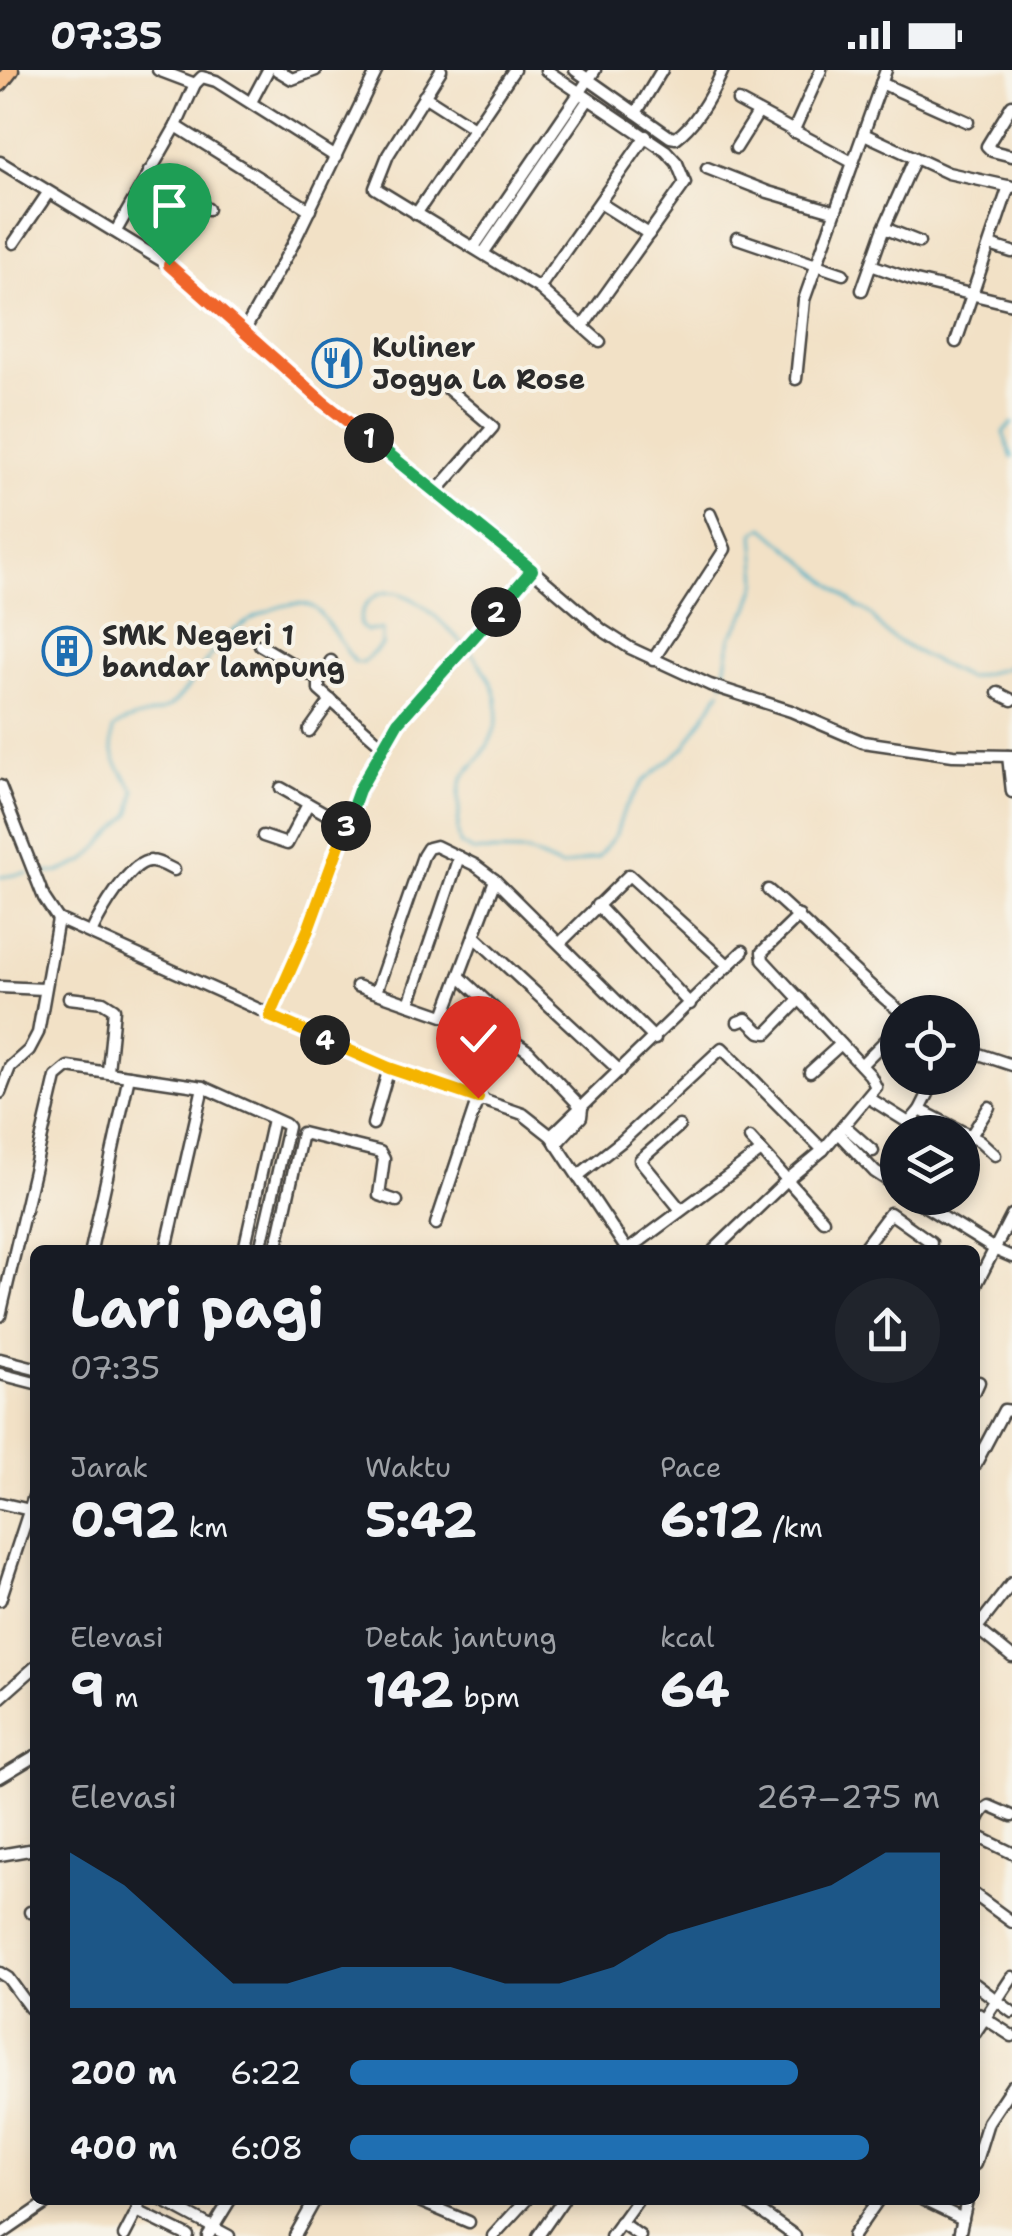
<!DOCTYPE html>
<html lang="id">
<meta charset="utf-8">
<style>
body{margin:0;font-family:"Shantell Sans",sans-serif;background:#20242c;color:#f1f3f6;height:100vh;display:flex;flex-direction:column;font-size:38px;white-space:nowrap}
*{box-sizing:border-box;margin:0}
p{font-size:32px;color:#9ea1a6}
.icon{flex:none;width:55px;height:55px;fill:none;stroke:currentColor;stroke-width:2;stroke-linecap:round;stroke-linejoin:round}
.map{position:relative;flex:1;overflow:hidden}
.details{position:absolute;left:30px;top:1175px;width:950px;height:960px;display:flex;flex-direction:column;background:#171b24;border-radius:15px;box-shadow:0 5px 15px #0003}
.details>*{flex:none}
.fabs{position:absolute;left:880px;top:925px;display:grid;gap:20px}
.fabs a{display:grid;place-items:center;width:100px;height:100px;border-radius:50%;background:#171b24;box-shadow:0 5px 15px #0003;font-size:50px}
.pin{position:absolute;display:grid;place-items:center;width:85px;height:85px;color:#fff;margin:-102px -42px;border-radius:50% 50% 50% 0;rotate:-45deg;box-shadow:0 0 10px #0007}
.pin .icon{rotate:45deg}
.km{position:absolute;width:50px;height:50px;margin:-25px;border-radius:50%;background:#222;color:#fff;font-size:28px;line-height:50px;text-align:center}
.round{display:grid;place-items:center;flex:none;width:105px;height:105px;border-radius:52px;background:#20242c}
.overview{display:flex;align-items:center;justify-content:space-between;height:170px;padding:0 40px}
h1{font-size:55px;font-weight:700;line-height:75px}
.stats{display:grid;grid-template-columns:repeat(3,1fr);gap:15px;height:170px;padding:10px 40px}
.stats div{display:grid;align-content:center}
.stats b{font-size:50px;font-weight:700}
.stats small{font-size:28px;font-weight:400}
.stats p{font-size:28px}
.chart{height:280px;padding:20px 40px}
.chart p{display:flex;justify-content:space-between}
.chart svg{width:100%;height:180px;margin-top:10px;fill:#1f6fb2;opacity:.7}
ul{padding:0 40px;list-style:none;font-size:32px}
li{display:grid;grid-template-columns:160px 120px 1fr;align-items:center;height:75px}
li i{height:25px;border-radius:12px;background:#1f6fb2}
.status{display:flex;justify-content:space-between;align-items:center;height:70px;padding:0 50px;background:#171b24;direction:ltr}
.status svg{height:28px;fill:currentColor}
.map>svg:first-child{display:block}
.lines{fill:none;stroke-linecap:round;stroke-linejoin:round}
.stream{stroke:#45adc5;stroke-width:2.5}
.minor-casing{stroke:#494642;stroke-width:15}
.major-casing{stroke:#494642;stroke-width:19}
.minor{stroke:#fff;stroke-width:10}
.major{stroke:#f7bd88;stroke-width:14}
.split-1-casing{stroke:#fff;stroke-width:20}
.split-2-casing{stroke:#fff;stroke-width:20}
.split-3-casing{stroke:#fff;stroke-width:20}
.split-4-casing{stroke:#fff;stroke-width:20}
.split-5-casing{stroke:#fff;stroke-width:20}
.split-1{stroke:#f0652b;stroke-width:12}
.split-2{stroke:#22a559;stroke-width:12}
.split-3{stroke:#22a559;stroke-width:12}
.split-4{stroke:#f5b400;stroke-width:12}
.split-5{stroke:#f5b400;stroke-width:12}
.labels{text-anchor:middle;stroke-width:8;stroke-linejoin:round;paint-order:stroke}
.poi-label{font-size:28px;font-weight:bold;fill:#2b2b2b;stroke:#f7f3e8;text-anchor:start}
</style>
<div class="status"><b>07:35</b><svg viewBox="0 0 49 12"><path d="M0 12V9h3v3zM5 12V6h3v6zM10 12V3h3v9zM15 12V0h3v12zM26 1h20v11H26zM47 4h2v5h-2z"/></svg></div>
<div class="map">
<svg width="1012" height="2166" viewBox="0 0 1012 2166">
<rect width="100%" height="100%" fill="#f7f3e8"/>
<filter id="ink" filterUnits="userSpaceOnUse"><feTurbulence type="fractalNoise" baseFrequency=".01" numOctaves="2"/><feDisplacementMap in="SourceGraphic" scale="20" xChannelSelector="R" yChannelSelector="G"/><feConvolveMatrix kernelMatrix="1 2 1 2 8 2 1 2 1" color-interpolation-filters="sRGB"/></filter>
<filter id="wash" filterUnits="userSpaceOnUse"><feTurbulence type="fractalNoise" baseFrequency=".0048" numOctaves="4" result="noise"/><feDisplacementMap in="SourceGraphic" scale="40" xChannelSelector="R" yChannelSelector="G"/><feGaussianBlur stdDeviation="2.25" result="paint"/><feColorMatrix in="noise" values="0 0 0 0 0 0 0 0 0 0 0 0 0 0 0 0 0 1.4 0 .05"/><feComposite in="paint" operator="in"/></filter>
<g filter="url(#wash)">
<rect width="100%" height="100%" fill="#f2e1c6"/>
<g class="lines">
<!-- stream -->
<g class="stream">
<path d="M1012 353 1003 362 1012 388"/>
<path d="M468 580C502 616 509 648 478 690 473 696 466 701 463 708 457 721 459 732 459 745 458 758 456 762 461 775L473 781 527 782 561 797 598 787 616 764 623 742 643 712 685 677 721 620"/>
<path d="M723 613 731 567 749 538 758 511 754 464 764 457 858 537C874 542 875 554 887 564 910 581 941 594 967 608L1006 598 1012 592"/>
<path d="M36 803 59 802 85 791 131 744 135 720C119 699 108 686 113 659 131 644 158 648 175 632 194 613 205 589 223 570 239 553 290 524 313 537 323 543 344 579 355 592L362 593 382 575V560L366 561 360 555C361 543 364 534 374 527 404 507 443 554 463 574"/>
<path d="M0 807 28 803"/>
</g>
</g>
</g>
<g filter="url(#ink)">
<g class="lines">
<!-- minor casing -->
<g class="minor-casing">
<g id="minor">
<path d="M158 0 195 14"/>
<path d="M277 0 292 9 316 0"/>
<path d="M441 0 388 85 375 118 539 218 600 272"/>
<path d="M546 0 666 81 677 93 685 113 583 256"/>
<path d="M575 0 670 67 676 68C696 54 713 22 723 0"/>
<path d="M881 13 968 52"/>
<path d="M424 26 474 58"/>
<path d="M738 31 852 92"/>
<path d="M251 32 268 0"/>
<path d="M1012 35 987 76 992 81 1012 86"/>
<path d="M636 43 662 0"/>
<path d="M176 56 310 140"/>
<path d="M793 62 821 0"/>
<path d="M864 64 948 103 1012 117"/>
<path d="M736 78 758 43"/>
<path d="M0 92 169 195 323 332 496 469 602 560 630 578 710 615 791 641 863 672 953 685 1012 686"/>
<path d="M707 98 768 122 833 141"/>
<path d="M149 101 208 139"/>
<path d="M600 133 649 164"/>
<path d="M416 144 514 0"/>
<path d="M884 158 919 172"/>
<path d="M116 161 176 56 195 14 202 7 216 11 336 87"/>
<path d="M737 168 843 204"/>
<path d="M14 173 48 123"/>
<path d="M990 175 1012 182"/>
<path d="M474 177 595 0"/>
<path d="M484 182 588 30"/>
<path d="M871 195 916 211 1012 234"/>
<path d="M539 218 646 66"/>
<path d="M862 220 884 158 915 88"/>
<path d="M243 263 292 176 377 0"/>
<path d="M956 272 1009 116"/>
<path d="M796 309 804 230 886 0"/>
<path d="M436 422 493 357 441 313"/>
<path d="M260 575 319 610V620L382 675"/>
<path d="M653 590 725 479 710 444"/>
<path d="M319 610 331 591"/>
<path d="M998 623 1012 630"/>
<path d="M309 661 331 630"/>
<path d="M1008 686 1012 722"/>
<path d="M0 716 44 828 58 849 389 998 523 1044 551 1066 627 1180"/>
<path d="M281 718 330 746"/>
<path d="M263 766 287 774 308 734"/>
<path d="M768 820C814 859 854 905 901 942"/>
<path d="M597 835 690 934"/>
<path d="M91 863C99 846 131 789 151 791 158 791 168 797 174 800"/>
<path d="M474 866 620 1001"/>
<path d="M560 873 629 805 729 896"/>
<path d="M459 906 501 945 512 970"/>
<path d="M357 916 512 970 528 981 582 1038 581 1047 556 1074"/>
<path d="M0 917 44 919"/>
<path d="M376 922 423 786 428 778 436 776 475 795 495 810 655 969"/>
<path d="M69 928 103 932 114 939 108 1001"/>
<path d="M409 934 459 787"/>
<path d="M270 945C283 917 297 889 309 860 336 789 354 715 398 652L532 500"/>
<path d="M444 946 495 810"/>
<path d="M738 952 746 949 760 962 767 963 800 929"/>
<path d="M967 980 1012 995"/>
<path d="M861 995 898 958"/>
<path d="M810 1002 841 974"/>
<path d="M0 1023 10 997 29 980 38 963 58 849"/>
<path d="M869 1028 909 1053 920 1040 936 1008"/>
<path d="M920 1040 980 1071 995 1085"/>
<path d="M373 1054 389 998"/>
<path d="M679 1056 640 1090 681 1140"/>
<path d="M846 1057 873 1081"/>
<path d="M839 1064 875 1102 898 1117"/>
<path d="M551 1066 743 881"/>
<path d="M750 1068 823 1150"/>
<path d="M962 1080 989 1037"/>
<path d="M579 1105 622 1071 722 978 823 1080"/>
<path d="M912 1128 996 1180 1012 1187"/>
<path d="M436 1154 478 1028"/>
<path d="M91 1180 129 1006"/>
<path d="M166 1180 203 1017"/>
<path d="M244 1180 273 1049"/>
<path d="M276 1180 302 1063 380 1082 384 1089 379 1125 397 1131"/>
<path d="M628 1180 760 1082"/>
<path d="M714 1180 787 1110 823 1080 876 1017 870 1005 763 890 762 882 799 846"/>
<path d="M862 1180 890 1143 931 1172 930 1180"/>
<path d="M975 1217 1012 1145"/>
<path d="M0 1246 56 1007 68 997 203 1017 285 1054 288 1057 260 1180"/>
<path d="M0 1289 35 1298"/>
<path d="M0 1304 35 1313"/>
<path d="M975 1321 979 1312"/>
<path d="M975 1395 1004 1340 1012 1341"/>
<path d="M0 1433 30 1440"/>
<path d="M0 1530 35 1423"/>
<path d="M975 1557 1012 1587"/>
<path d="M977 1558 1012 1513"/>
<path d="M0 1628 35 1597"/>
<path d="M0 1707 35 1686"/>
<path d="M1012 1746 989 1736C980 1741 973 1757 977 1766L1012 1783"/>
<path d="M0 1785 35 1779"/>
<path d="M975 1825 1012 1852"/>
<path d="M30 1842 35 1843"/>
<path d="M0 1903 8 1908 30 1938"/>
<path d="M975 1914 1012 1942"/>
<path d="M975 1942 1012 1966"/>
<path d="M975 1963 1012 1907"/>
<path d="M975 2094 988 2052 1012 2016"/>
<path d="M140 2130 137 2141 188 2166"/>
<path d="M162 2130 229 2166"/>
<path d="M417 2130 469 2152"/>
<path d="M744 2130 795 2166"/>
<path d="M923 2130 963 2149"/>
<path d="M620 2152 640 2166"/>
<path d="M0 2165 51 2130"/>
<path d="M124 2166 137 2141"/>
<path d="M208 2166 230 2130"/>
<path d="M295 2166 315 2130"/>
<path d="M493 2166 526 2130"/>
<path d="M538 2166 563 2130"/>
<path d="M611 2166 637 2130"/>
<path d="M853 2166 878 2130"/>
<path d="M959 2166 967 2130"/>
</g>
</g>
<!-- major casing -->
<g class="major-casing">
<path id="major" d="M0 14 11 0"/>
</g>
<!-- minor -->
<use href="#minor" class="minor"/>
<!-- major -->
<use href="#major" class="major"/>
</g>
</g>
<g class="lines" filter="url(#ink)">
<!-- split-1 casing -->
<g class="split-1-casing">
<path id="split-1" d="M169 195 323 332 369 368"/>
</g>
<!-- split-2 casing -->
<g class="split-2-casing">
<path id="split-2" d="M369 368 532 500 496 542"/>
</g>
<!-- split-3 casing -->
<g class="split-3-casing">
<path id="split-3" d="M346 756 359 720 398 652 496 542"/>
</g>
<!-- split-4 casing -->
<g class="split-4-casing">
<path id="split-4" d="M325 970 270 946 308 860 346 756"/>
</g>
<!-- split-5 casing -->
<g class="split-5-casing">
<path id="split-5" d="M325 970 389 998 478 1028"/>
</g>
<!-- split-1 -->
<use href="#split-1" class="split-1"/>
<!-- split-2 -->
<use href="#split-2" class="split-2"/>
<!-- split-3 -->
<use href="#split-3" class="split-3"/>
<!-- split-4 -->
<use href="#split-4" class="split-4"/>
<!-- split-5 -->
<use href="#split-5" class="split-5"/>
</g>
<!-- icons -->
<defs>
<g id="restaurant-ring" transform="scale(2.5)"><circle r="9.5" fill="#f7f3e8" stroke="#1f6fb2" stroke-width="1.5"/><path d="M-5-6h1v4h1v-4h1v4h1v-4h1v5L-1.5 .5V6h-2V.5L-5-1ZM5-6V6H3V1.5H1.5Q1.5-4 5-6Z" fill="#1f6fb2"/></g>
<g id="building-ring" transform="scale(2.5)"><circle r="9.5" fill="#f7f3e8" stroke="#1f6fb2" stroke-width="1.5"/><path d="M-4-6H4V6H1V3H-1V6H-4ZM-2.5-4.3h1.7v1.8h-1.7ZM.8-4.3h1.7v1.8H.8ZM-2.5-1h1.7V.8h-1.7ZM.8-1h1.7V.8H.8Z" fill="#1f6fb2"/></g>
</defs>
<g fill-rule="evenodd">
<use href="#restaurant-ring" x="337" y="293"/>
<use href="#building-ring" x="67" y="581"/>
</g>
<g class="labels">
<!-- poi labels -->
<g class="poi-label">
<text x="372" y="287">Kuliner<tspan x="372" dy="32">Jogya La Rose</tspan></text>
<text x="102" y="575">SMK Negeri 1<tspan x="102" dy="32">bandar lampung</tspan></text>
</g>
</g>
</svg>
<div class="fabs">
<a><svg class="icon" aria-label="locate" viewBox="0 0 24 24"><circle cx="12" cy="12" r="6"/><path d="M12 2v4M12 18v4M2 12h4M18 12h4"/></svg></a>
<a><svg class="icon" aria-label="layers" viewBox="0 0 24 24"><path d="M12 4l9 5-9 5-9-5zM3 14l9 5 9-5"/></svg></a>
</div>
<div class="pin" style="left:169px;top:195px;background:#1e9e55"><svg class="icon" aria-label="arrive" viewBox="0 0 24 24"><path d="M6 21V4h12l-3 4 3 4H6"/></svg></div>
<div class="pin" style="left:478px;top:1028px;background:#d93025"><svg class="icon" aria-label="check" viewBox="0 0 24 24"><path d="M5 12l5 5 9-10"/></svg></div>
<b class="km" style="left:369px;top:368px">1</b>
<b class="km" style="left:496px;top:542px">2</b>
<b class="km" style="left:346px;top:756px">3</b>
<b class="km" style="left:325px;top:970px">4</b>
<section class="details">
<div class="overview"><div><h1>Lari pagi</h1><p>07:35</p></div><a class="round"><svg class="icon" aria-label="share" viewBox="0 0 24 24"><path d="M12 15V3M7 8l5-5 5 5M5 13v7h14v-7"/></svg></a></div>
<div class="stats">
<div><p>Jarak</p><b>0.92<small> km</small></b></div>
<div><p>Waktu</p><b>5:42</b></div>
<div><p>Pace</p><b>6:12<small> /km</small></b></div>
</div>
<div class="stats">
<div><p>Elevasi</p><b>9<small> m</small></b></div>
<div><p>Detak jantung</p><b>142<small> bpm</small></b></div>
<div><p>kcal</p><b>64</b></div>
</div>
<div class="chart"><p><span>Elevasi</span>267–275 m</p>
<svg viewBox="0 0 160 44" preserveAspectRatio="none"><path d="M0 44V6L10 14L20 26L30 38L40 38L50 34L60 34L70 34L80 38L90 38L100 34L110 26L120 22L130 18L140 14L150 6L160 6V44z"/></svg>
</div>
<ul>
<li><b>200 m</b>6:22<i style="width:76%"></i></li>
<li><b>400 m</b>6:08<i style="width:88%"></i></li>
</ul>
</section>
</div>
